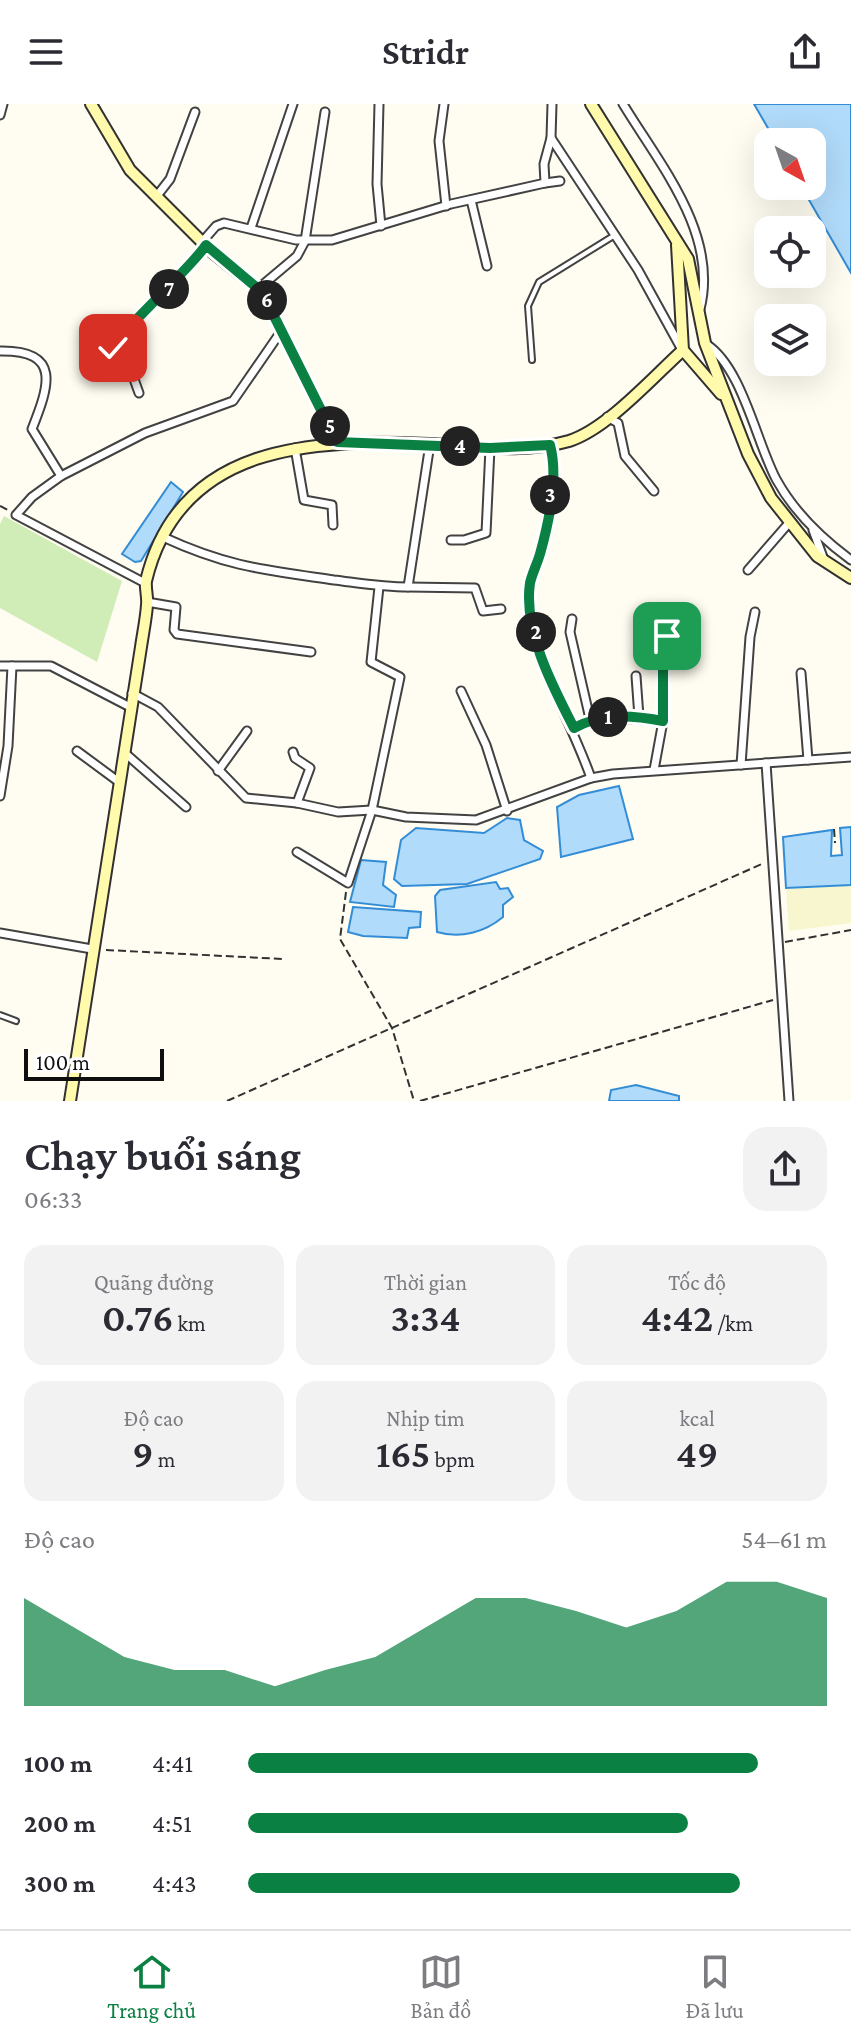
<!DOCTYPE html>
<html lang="vi">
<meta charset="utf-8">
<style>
body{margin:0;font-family:"Crimson Pro",serif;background:#f2f2f3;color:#2b2b33;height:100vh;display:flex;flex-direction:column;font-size:30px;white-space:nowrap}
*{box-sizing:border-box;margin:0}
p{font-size:26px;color:#7c7c81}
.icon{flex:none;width:44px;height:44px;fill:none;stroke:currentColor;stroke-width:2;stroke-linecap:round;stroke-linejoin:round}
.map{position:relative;height:997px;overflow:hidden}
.sheet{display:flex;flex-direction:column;background:#fff;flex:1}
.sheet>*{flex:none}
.needle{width:52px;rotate:140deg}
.fabs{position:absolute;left:754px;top:24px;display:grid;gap:16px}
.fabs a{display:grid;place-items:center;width:72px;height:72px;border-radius:16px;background:#fff;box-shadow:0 8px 32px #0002;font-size:40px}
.scale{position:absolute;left:24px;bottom:20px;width:140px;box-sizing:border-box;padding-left:8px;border:4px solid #0f0f0f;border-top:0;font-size:22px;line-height:28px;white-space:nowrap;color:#0f0f0f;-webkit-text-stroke:6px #fff;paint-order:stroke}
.pin{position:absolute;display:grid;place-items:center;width:68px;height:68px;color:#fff;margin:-34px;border-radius:16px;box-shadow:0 4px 12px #0006}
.km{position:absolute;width:40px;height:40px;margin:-20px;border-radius:50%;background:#222;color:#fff;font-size:22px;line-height:40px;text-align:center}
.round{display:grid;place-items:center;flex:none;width:84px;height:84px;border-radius:24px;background:#f2f2f3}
.overview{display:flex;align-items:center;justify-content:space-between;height:136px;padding:0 24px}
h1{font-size:44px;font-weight:600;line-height:60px}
.stats{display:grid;grid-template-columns:repeat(3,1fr);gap:12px;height:136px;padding:8px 24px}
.stats div{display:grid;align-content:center;border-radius:20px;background:#f2f2f3;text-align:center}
.stats b{font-size:40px;font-weight:600}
.stats small{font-size:22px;font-weight:400}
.stats p{font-size:22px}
.chart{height:224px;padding:16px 24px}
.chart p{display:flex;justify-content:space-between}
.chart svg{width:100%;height:144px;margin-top:8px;fill:#0b8043;opacity:.7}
ul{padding:0 24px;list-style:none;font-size:26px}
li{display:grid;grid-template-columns:128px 96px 1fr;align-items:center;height:60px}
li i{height:20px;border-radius:10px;background:#0b8043}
header{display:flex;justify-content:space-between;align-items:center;height:104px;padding:0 24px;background:#fff;font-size:36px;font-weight:600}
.tab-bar{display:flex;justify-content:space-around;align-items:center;height:112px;border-top:2px solid #e1e1e2;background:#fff;font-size:22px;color:#7c7c81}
.tab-bar a{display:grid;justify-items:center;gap:4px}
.tab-bar .current{color:#0b8043}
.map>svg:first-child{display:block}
.farmland{fill:#f7f6ce}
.green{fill:#d0edb7}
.water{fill:#b1dbfa;stroke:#338dd6;stroke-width:2}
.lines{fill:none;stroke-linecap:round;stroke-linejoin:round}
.lane-casing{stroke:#424242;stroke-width:8}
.street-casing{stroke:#424242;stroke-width:11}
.secondary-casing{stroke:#313131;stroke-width:14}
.path{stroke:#313131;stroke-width:2;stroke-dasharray:8 4;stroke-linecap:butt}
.lane{stroke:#fff;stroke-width:4}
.street{stroke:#fff;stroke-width:7}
.secondary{stroke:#fffaac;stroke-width:10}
.route-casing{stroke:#fff;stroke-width:16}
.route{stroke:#0b8043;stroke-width:10}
</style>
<header><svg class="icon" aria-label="menu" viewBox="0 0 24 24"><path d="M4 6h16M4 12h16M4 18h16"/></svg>Stridr<svg class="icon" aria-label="share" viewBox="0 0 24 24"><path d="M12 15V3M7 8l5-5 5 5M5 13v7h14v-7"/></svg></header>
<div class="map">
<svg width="851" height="997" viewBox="0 0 851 997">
<rect width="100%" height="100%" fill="#fffdf1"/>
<!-- farmland -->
<path class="farmland" d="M851 781V819L789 827 786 785Z"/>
<!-- green -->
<path class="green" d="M4 412 122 477 97 558 0 504V420Z"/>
<!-- water -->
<g class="water">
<path d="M754 0H851V169L801 82H812V38H776Z"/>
<path d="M171 378 183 388 141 457 135 458 122 450Z"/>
<path d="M619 682 633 735 561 753 557 703 579 691Z"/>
<path d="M507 714 520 716 524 736 543 747 540 755 467 780 402 782 394 775 401 736 416 724 484 729Z"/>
<path d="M851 723V781L786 784 783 733 832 726 831 752 842 751 840 724Z"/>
<path d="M361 756 386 758 383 781 396 791 394 803 350 798Z"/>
<path d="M496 778 500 785 508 784 513 793 503 801V813C485 828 461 835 437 828L435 792 440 786Z"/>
<path d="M353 803 421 808 420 823 409 824 407 834 363 832 348 828Z"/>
<path d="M636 981 679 992V997H609L611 986Z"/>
</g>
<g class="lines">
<!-- lane casing -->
<g class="lane-casing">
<g id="lane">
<path d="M532 256 528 202 539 178 615 131"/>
<path d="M0 911 16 917"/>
</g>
</g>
<!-- street casing -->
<g class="street-casing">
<g id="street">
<path d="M379 0 377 80 381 122"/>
<path d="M444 0 439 37 446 102"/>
<path d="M552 0 551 34 638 166 681 244"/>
<path d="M623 0C660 61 719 130 700 205"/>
<path d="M0 11 3 0"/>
<path d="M545 79 560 77"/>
<path d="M156 93 170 75 195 8"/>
<path d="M471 96 487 162"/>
<path d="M251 124 293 0"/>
<path d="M202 138 216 122 224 119 296 136H332L451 100 545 79 544 60 551 34"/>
<path d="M259 184 297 152 305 137 325 8"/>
<path d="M706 240C742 263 756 337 776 375 794 408 821 434 851 456"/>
<path d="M0 247C62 246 49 282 32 325L61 372"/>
<path d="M139 289 130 264 113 244V237C142 204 182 180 206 141"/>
<path d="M607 313 618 319 625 352 654 387"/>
<path d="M550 341C558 374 549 419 540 451 535 470 527 486 529 505 537 564 572 619 591 674"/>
<path d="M295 344 304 396 332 401 333 421"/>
<path d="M813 426 824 456"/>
<path d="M163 433C228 463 265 466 334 476 359 479 383 483 408 483L430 340"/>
<path d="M451 436H464L486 429 490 344"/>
<path d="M748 466 788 420"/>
<path d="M145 479 16 411 32 393 61 372 145 329 233 297 282 226"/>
<path d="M408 483 475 484 483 507 501 505"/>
<path d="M147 498 176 503 174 526 177 530 311 548"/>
<path d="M572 515 570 528 590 615"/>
<path d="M0 562H51L130 603"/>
<path d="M801 569 808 656"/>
<path d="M636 572 639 613"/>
<path d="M461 587 486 641 507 707"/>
<path d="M132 589 158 603 246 694 297 699 338 708 372 706 406 713 476 716 591 674 613 670 851 653"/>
<path d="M574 624 599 613 663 617"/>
<path d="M77 647 119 678"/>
<path d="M293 648 295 654 310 664 297 699"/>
<path d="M125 649 186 703"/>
<path d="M766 659 789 997"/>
<path d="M741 661 750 533 755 508"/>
<path d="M654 666 663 617 665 535 683 532 686 527"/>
<path d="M218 667 247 627"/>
<path d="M0 692 8 642 12 562"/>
<path d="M297 748 348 779 372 706 400 573 371 558 379 483"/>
<path d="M0 829 92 845"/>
</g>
</g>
<!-- secondary casing -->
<g class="secondary-casing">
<g id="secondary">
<path d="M91 0 130 66 211 147 262 188 337 338"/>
<path d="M591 0 688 155 705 239 748 350 771 394 817 452 851 474"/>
<path d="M677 141 683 246 721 290"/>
<path d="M70 997 141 543C143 529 146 515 147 501 148 493 145 485 146 477 179 339 313 335 429 340 475 342 524 350 569 337 607 325 652 274 683 246"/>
</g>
</g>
<!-- path -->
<g class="path">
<path d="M0 402 8 406"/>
<path d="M834 725 835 739"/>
<path d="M346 788 340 835 392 924 414 997"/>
<path d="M785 838 851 826"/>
<path d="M106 846 283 855"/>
<path d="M227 997 764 759"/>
<path d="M420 997 773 896"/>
</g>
<!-- lane -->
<use href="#lane" class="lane"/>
<!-- street -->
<use href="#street" class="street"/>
<!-- secondary -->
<use href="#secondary" class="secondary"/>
</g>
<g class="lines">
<!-- route casing -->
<g class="route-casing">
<path id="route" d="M113 244C113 235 193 162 206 141L262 188 337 338 490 344 550 341C559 374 549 418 540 450 537 460 532 470 530 479 523 527 553 583 574 624 602 609 631 611 663 617V547L667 532"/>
</g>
<!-- route -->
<use href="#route" class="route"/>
</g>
</svg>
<div class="fabs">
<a><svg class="needle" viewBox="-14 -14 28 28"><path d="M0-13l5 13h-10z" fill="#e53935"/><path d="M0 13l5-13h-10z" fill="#7c7c81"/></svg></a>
<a><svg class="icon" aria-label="locate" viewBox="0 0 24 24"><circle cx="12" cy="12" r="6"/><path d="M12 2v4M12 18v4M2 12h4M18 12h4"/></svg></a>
<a><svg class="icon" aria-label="layers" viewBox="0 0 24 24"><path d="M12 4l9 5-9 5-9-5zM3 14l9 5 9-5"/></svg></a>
</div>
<div class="scale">100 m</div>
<div class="pin" style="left:667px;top:532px;background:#1e9e55"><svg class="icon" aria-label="arrive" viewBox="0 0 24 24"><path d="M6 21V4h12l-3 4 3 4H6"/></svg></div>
<div class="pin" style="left:113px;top:244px;background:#d93025"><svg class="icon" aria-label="check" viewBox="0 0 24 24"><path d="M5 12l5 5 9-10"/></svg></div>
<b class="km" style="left:608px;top:613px">1</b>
<b class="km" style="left:536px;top:528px">2</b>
<b class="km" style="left:550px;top:391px">3</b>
<b class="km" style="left:460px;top:342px">4</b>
<b class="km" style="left:330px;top:322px">5</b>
<b class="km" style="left:267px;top:196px">6</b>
<b class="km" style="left:169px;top:185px">7</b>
</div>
<section class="sheet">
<div class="overview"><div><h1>Chạy buổi sáng</h1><p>06:33</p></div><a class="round"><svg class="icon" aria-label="share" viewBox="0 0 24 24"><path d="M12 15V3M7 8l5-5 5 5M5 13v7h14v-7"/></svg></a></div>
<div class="stats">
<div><p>Quãng đường</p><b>0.76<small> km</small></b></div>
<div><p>Thời gian</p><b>3:34</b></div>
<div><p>Tốc độ</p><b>4:42<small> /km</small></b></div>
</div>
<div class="stats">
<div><p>Độ cao</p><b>9<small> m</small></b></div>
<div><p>Nhịp tim</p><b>165<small> bpm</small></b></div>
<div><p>kcal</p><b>49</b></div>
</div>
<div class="chart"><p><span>Độ cao</span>54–61 m</p>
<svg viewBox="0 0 160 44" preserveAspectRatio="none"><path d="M0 44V11L10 20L20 29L30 33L40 33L50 38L60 33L70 29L80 20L90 11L100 11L110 15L120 20L130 15L140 6L150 6L160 11V44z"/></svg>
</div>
<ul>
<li><b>100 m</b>4:41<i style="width:88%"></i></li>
<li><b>200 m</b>4:51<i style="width:76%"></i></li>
<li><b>300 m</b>4:43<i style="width:85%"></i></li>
</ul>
</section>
<nav class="tab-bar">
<a class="current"><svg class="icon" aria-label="home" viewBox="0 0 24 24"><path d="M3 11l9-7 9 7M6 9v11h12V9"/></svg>Trang chủ</a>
<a><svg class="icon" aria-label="map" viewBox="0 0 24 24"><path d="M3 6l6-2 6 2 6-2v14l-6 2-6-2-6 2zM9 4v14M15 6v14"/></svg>Bản đồ</a>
<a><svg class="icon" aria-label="saved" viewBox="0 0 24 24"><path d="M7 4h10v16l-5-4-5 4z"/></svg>Đã lưu</a>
</nav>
